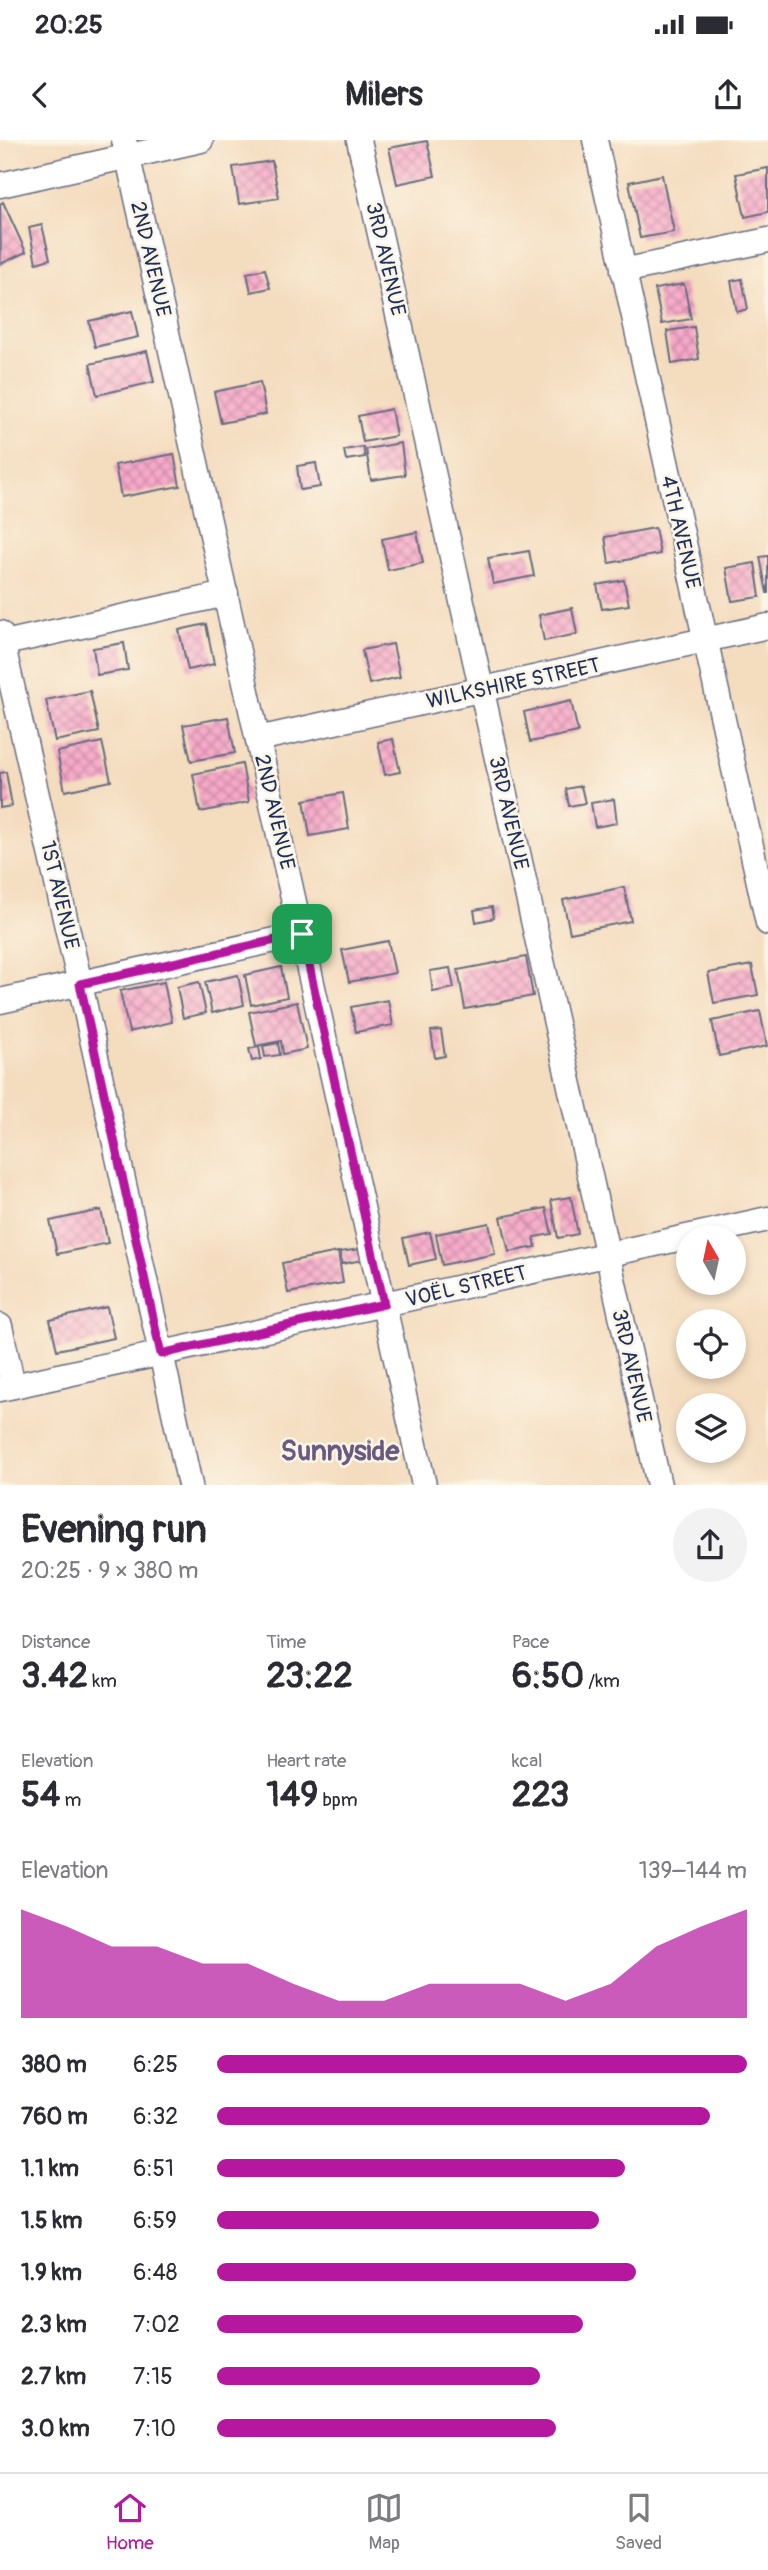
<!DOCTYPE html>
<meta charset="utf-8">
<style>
body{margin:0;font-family:Pangolin,sans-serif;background:#f2f2f3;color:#2b2b33;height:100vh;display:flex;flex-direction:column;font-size:26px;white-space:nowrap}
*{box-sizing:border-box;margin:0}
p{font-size:23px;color:#7c7c81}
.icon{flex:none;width:38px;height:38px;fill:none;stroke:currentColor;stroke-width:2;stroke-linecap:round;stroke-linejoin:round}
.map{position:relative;height:1345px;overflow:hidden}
.side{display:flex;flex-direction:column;background:#fff;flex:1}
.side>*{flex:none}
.needle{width:46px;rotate:351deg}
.buttons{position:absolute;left:676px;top:1085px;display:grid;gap:14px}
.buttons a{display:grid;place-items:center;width:70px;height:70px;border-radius:50%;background:#fff;box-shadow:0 4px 10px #0003;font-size:35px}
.pin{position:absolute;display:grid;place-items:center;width:60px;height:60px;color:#fff;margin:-30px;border-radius:14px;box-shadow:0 4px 10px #0006}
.round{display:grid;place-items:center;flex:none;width:74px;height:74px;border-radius:37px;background:#f2f2f3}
.head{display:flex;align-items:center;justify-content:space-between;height:119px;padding:0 21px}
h1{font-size:38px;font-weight:800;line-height:52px}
.figures{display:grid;grid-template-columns:repeat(3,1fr);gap:10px;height:119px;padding:7px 21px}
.figures div{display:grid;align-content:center}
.figures b{font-size:35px;font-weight:800}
.figures small{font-size:19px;font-weight:400}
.figures p{font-size:19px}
.chart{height:196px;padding:14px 21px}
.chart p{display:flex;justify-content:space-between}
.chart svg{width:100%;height:126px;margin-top:7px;fill:#b5179e;opacity:.7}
ul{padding:0 21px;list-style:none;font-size:23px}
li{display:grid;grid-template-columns:112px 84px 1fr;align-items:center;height:52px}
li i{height:18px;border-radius:9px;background:#b5179e}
.status{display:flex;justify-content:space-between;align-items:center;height:49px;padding:0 35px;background:#fff;direction:ltr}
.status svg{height:19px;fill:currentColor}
header{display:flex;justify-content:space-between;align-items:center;height:91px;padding:0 21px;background:#fff;font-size:32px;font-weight:800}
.tabs{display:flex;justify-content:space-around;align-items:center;height:98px;border-top:2px solid #e1e1e2;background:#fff;font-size:19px;color:#7c7c81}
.tabs a{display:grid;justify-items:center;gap:4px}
.tabs .selected{color:#b5179e}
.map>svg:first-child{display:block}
.building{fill:url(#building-cross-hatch)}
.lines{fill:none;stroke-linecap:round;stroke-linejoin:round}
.minor-casing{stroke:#676c80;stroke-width:27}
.minor{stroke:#fff;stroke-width:24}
.route-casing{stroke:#fff;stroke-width:14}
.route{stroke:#b5179e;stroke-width:9}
.labels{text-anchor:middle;stroke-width:5;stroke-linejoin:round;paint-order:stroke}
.street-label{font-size:21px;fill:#1b2f5e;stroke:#fcf5e5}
.district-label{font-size:28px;font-weight:bold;fill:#685a83;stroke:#fcf5e5}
</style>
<div class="status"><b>20:25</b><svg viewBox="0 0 49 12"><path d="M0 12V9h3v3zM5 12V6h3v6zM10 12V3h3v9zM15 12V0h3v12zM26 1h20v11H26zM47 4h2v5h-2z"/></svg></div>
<header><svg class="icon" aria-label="back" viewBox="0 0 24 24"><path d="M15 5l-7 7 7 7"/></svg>Milers<svg class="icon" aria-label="share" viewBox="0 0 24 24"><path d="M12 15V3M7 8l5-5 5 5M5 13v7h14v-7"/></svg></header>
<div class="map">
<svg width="768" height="1345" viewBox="0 0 768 1345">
<defs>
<pattern id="building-cross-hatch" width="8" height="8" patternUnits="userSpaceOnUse" patternTransform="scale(1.75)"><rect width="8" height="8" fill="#f7a9c8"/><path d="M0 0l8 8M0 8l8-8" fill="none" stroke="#c78aa6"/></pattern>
</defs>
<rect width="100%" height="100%" fill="#fcf5e5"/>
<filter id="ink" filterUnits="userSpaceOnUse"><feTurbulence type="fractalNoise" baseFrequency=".0143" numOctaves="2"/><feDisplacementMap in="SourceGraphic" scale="14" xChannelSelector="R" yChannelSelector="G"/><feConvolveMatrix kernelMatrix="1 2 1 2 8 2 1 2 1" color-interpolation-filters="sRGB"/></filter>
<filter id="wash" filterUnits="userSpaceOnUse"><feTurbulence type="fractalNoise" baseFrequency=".00686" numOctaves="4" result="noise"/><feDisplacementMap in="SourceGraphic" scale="28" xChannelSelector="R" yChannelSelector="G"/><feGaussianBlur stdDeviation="1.57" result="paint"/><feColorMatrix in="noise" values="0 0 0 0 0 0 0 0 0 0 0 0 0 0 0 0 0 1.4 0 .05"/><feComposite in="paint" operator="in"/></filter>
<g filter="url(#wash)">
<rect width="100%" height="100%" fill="#f4dcbe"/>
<g id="blocks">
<!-- building -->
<g class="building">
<path d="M427 1 435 36 397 44 389 8Z"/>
<path d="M272 21 279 58 239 64 233 27Z"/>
<path d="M768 28V72L745 77 736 34Z"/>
<path d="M662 35 674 92 640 98 629 42Z"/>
<path d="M3 62 26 112 1 124 0 64Z"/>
<path d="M42 85 50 119 36 123 29 88Z"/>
<path d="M265 129 270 148 251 152 247 133Z"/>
<path d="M742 139 748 169 737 172 731 141Z"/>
<path d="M684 144 691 179 662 184 655 149Z"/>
<path d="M132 171 138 197 95 207 89 181Z"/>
<path d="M694 187 699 219 672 224 667 191Z"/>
<path d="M147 211 154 242 97 255 90 224Z"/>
<path d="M260 242 266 274 221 283 214 252Z"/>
<path d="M391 269 396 296 363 302 358 276Z"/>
<path d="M401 303 405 335 371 340 366 309Z"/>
<path d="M363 307 365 317 346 320 344 310Z"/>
<path d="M174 314 180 346 121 357 115 325Z"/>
<path d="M316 323 320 347 300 350 297 326Z"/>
<path d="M655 388 660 414 609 423 605 397Z"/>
<path d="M417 392 423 423 388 430 382 399Z"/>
<path d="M529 411 534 436 493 444 488 418Z"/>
<path d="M768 416V453H767L760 417Z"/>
<path d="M755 423 760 457 732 461 726 428Z"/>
<path d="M624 440 629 465 602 469 597 445Z"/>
<path d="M572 468 577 494 544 501 539 475Z"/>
<path d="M206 484 214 524 188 530 179 490Z"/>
<path d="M124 503 128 530 97 535 93 508Z"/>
<path d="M393 504 400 537 369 544 362 510Z"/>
<path d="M90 551 99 592 55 601 46 560Z"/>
<path d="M571 561 578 592 530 602 524 572Z"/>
<path d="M228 577 235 613 191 621 183 585Z"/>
<path d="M393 599 400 632 385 635 378 602Z"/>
<path d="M102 602 111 641 65 651 57 612Z"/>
<path d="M242 624 249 662 200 672 193 634Z"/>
<path d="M6 632 12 666 0 668V633Z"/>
<path d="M581 646 585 663 569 666 566 649Z"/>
<path d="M343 653 349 689 310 696 304 660Z"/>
<path d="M614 659 617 683 595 687 591 663Z"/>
<path d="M624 747 631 781 570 793 563 760Z"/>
<path d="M492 767 494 778 476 782 474 770Z"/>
<path d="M388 801 395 833 349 842 342 810Z"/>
<path d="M526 817 533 856 465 869 458 830Z"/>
<path d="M752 825 758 855 714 863 708 833Z"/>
<path d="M281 827 287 857 251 865 245 835Z"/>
<path d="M450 828 454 848 433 852 430 831Z"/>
<path d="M238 835 244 865 212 873 205 842Z"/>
<path d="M164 842 172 882 129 892 120 851Z"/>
<path d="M199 842 206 873 183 878 177 847Z"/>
<path d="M388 860 393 885 356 892 351 867Z"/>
<path d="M297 862 307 909 283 914 281 901 256 906 249 872Z"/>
<path d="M760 871 767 906 719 916 712 881Z"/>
<path d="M441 890 445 916 435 918 431 891Z"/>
<path d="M278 903 280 915 265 917 263 906Z"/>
<path d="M259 907 261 919 252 921 249 909Z"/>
<path d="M571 1057 578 1094 558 1098 551 1060Z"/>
<path d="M546 1068 552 1094 534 1097 536 1107 509 1112 501 1077Z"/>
<path d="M101 1070 108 1103 57 1114 50 1081Z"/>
<path d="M489 1083 495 1114 442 1125 436 1094Z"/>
<path d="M430 1092 436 1119 409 1125 403 1098Z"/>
<path d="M360 1109 362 1120 342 1124 340 1112Z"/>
<path d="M338 1112 343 1143 288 1153 282 1123Z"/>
<path d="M107 1167 114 1198 57 1210 50 1180Z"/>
</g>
</g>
</g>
<g filter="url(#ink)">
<use href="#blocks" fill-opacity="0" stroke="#676c80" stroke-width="2"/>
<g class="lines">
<!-- minor casing -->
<g class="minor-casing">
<g id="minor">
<path d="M124 0 424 1345"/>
<path d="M359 0 659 1345"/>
<path d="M595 0 768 783"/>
<path d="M0 45 201 0"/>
<path d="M623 131 768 100"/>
<path d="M0 493 80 844 190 1345"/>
<path d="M0 504 226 454"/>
<path d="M258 599 768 486"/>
<path d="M0 861 302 794"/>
<path d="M0 1186 13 1246"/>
<path d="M0 1249 768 1079"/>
</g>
</g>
<!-- minor -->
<use href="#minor" class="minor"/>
</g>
</g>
<g class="lines" filter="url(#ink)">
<!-- route casing -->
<g class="route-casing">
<path id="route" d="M302 794 384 1164 161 1214 80 844Z"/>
</g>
<!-- route -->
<use href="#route" class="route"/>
</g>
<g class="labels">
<!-- street labels -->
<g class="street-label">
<text transform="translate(151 119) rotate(77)" y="7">2ND AVENUE</text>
<text transform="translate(386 119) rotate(77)" y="7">3RD AVENUE</text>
<text transform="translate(681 392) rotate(77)" y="7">4TH AVENUE</text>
<text transform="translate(513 543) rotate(-12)" y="7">WILKSHIRE STREET</text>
<text transform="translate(275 672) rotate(77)" y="7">2ND AVENUE</text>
<text transform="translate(509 673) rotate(77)" y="7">3RD AVENUE</text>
<text transform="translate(60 755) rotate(77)" y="7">1ST AVENUE</text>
<text transform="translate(466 1146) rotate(-13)" y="7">VOËL STREET</text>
<text transform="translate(632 1226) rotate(77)" y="7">3RD AVENUE</text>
</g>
<!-- district labels -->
<g class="district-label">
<text x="340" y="1320">Sunnyside</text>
</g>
</g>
</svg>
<div class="buttons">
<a><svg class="needle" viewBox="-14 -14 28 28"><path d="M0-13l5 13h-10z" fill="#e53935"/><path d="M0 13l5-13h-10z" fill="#7c7c81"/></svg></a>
<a><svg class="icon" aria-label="locate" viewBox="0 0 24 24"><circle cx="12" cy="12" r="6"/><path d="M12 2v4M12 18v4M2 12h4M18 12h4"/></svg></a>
<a><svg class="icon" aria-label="layers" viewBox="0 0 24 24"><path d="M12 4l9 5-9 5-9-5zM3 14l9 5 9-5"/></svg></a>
</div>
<div class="pin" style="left:302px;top:794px;background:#1e9e55"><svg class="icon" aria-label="arrive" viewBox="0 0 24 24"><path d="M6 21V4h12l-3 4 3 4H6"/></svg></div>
</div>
<section class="side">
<div class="head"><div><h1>Evening run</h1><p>20:25 · 9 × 380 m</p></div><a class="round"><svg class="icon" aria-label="share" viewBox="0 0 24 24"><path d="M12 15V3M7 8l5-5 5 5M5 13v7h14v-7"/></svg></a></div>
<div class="figures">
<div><p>Distance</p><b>3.42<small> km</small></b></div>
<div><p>Time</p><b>23:22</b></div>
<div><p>Pace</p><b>6:50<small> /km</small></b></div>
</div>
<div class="figures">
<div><p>Elevation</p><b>54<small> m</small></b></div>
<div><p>Heart rate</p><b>149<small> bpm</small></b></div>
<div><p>kcal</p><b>223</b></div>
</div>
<div class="chart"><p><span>Elevation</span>139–144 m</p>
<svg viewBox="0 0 160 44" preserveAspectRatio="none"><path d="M0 44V6L10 12L20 19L30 19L40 25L50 25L60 32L70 38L80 38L90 32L100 32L110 32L120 38L130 32L140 19L150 12L160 6V44z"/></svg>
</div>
<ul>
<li><b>380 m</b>6:25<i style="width:100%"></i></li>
<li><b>760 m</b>6:32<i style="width:93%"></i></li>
<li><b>1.1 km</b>6:51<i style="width:77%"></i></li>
<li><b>1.5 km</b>6:59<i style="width:72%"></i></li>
<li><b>1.9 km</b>6:48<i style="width:79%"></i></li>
<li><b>2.3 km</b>7:02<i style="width:69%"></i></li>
<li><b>2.7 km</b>7:15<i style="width:61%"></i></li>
<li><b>3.0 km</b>7:10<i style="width:64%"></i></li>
</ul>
</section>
<nav class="tabs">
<a class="selected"><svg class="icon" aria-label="home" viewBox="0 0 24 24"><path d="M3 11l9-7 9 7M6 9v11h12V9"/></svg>Home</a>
<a><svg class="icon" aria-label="map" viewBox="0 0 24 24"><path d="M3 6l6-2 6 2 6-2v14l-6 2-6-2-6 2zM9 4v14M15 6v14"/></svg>Map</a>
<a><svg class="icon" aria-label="saved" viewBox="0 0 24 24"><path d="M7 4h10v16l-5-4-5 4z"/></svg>Saved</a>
</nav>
